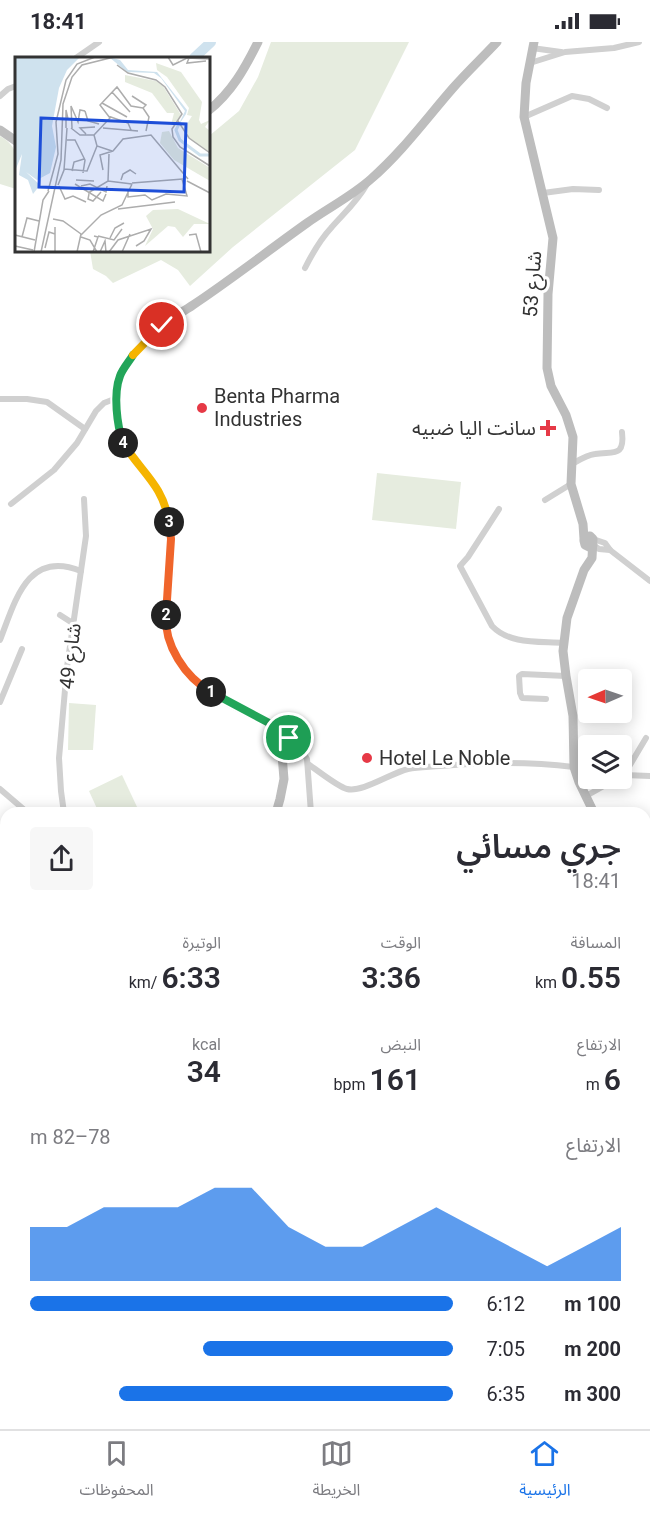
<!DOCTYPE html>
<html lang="ar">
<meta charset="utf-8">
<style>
body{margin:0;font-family:Roboto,"Noto Sans Arabic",sans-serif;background:#f7f7f7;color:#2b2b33;direction:rtl;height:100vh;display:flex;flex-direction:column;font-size:22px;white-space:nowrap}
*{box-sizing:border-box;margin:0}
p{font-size:20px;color:#7c7c81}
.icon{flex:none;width:33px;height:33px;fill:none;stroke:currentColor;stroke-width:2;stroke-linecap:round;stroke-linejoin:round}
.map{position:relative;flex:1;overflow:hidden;direction:ltr}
.side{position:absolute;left:0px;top:765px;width:651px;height:622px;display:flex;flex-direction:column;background:#fff;border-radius:18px 18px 0 0;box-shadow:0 3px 15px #0003;direction:rtl}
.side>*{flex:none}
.needle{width:39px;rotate:268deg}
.controls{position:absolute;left:578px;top:627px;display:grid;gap:12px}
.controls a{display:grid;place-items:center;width:54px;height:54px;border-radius:6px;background:#fff;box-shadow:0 3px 15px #0003;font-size:30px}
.pin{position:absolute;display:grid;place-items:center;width:51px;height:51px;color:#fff;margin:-26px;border:3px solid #fff;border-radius:50%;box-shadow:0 2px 6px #0007}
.km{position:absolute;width:30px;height:30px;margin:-15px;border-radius:50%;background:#222;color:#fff;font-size:16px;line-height:30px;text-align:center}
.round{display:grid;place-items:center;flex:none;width:63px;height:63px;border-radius:6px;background:#f7f7f7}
.headline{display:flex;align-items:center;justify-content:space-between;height:102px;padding:0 30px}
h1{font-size:33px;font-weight:600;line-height:45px}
.metrics{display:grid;grid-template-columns:repeat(3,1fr);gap:9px;height:102px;padding:6px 30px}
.metrics div{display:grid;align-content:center}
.metrics b{font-size:30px;font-weight:600}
.metrics small{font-size:16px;font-weight:400}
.metrics p{font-size:16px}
.chart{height:168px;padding:12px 30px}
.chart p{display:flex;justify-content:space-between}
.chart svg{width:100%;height:108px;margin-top:6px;fill:#1a73e8;opacity:.7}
ul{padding:0 30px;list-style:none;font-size:20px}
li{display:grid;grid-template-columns:96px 72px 1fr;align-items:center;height:45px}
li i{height:15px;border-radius:8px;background:#1a73e8}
.status{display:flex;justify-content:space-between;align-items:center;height:42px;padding:0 30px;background:#fff;direction:ltr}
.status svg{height:16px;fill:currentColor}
.menu{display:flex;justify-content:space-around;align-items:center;height:84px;border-top:2px solid #e1e1e2;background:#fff;font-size:16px;color:#7c7c81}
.menu a{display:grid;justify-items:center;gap:3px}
.menu .active{color:#1a73e8}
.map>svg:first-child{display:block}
.green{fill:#e6ecdf}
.water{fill:#cfe2ee}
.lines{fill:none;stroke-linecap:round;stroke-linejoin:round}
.river{stroke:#cfe2ee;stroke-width:10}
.street{stroke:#d0d0d0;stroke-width:6}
.secondary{stroke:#bdbdbd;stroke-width:9}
.highway{stroke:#9a9a9a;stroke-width:12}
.split-1-casing{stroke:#fff;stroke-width:12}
.split-2-casing{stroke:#fff;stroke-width:12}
.split-3-casing{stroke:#fff;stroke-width:12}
.split-4-casing{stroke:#fff;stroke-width:12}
.split-5-casing{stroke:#fff;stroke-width:12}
.split-6-casing{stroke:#fff;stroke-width:12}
.split-1{stroke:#22a559;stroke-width:8}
.split-2{stroke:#f0652b;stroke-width:8}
.split-3{stroke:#f0652b;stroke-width:8}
.split-4{stroke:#f5b400;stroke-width:8}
.split-5{stroke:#22a559;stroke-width:8}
.split-6{stroke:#f5b400;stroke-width:8}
.poi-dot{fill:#e63946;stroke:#fff;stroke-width:2}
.labels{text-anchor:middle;stroke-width:6;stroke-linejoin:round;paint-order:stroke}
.street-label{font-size:20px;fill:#333;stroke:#fff}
.poi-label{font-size:20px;fill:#333;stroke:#fff;text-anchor:start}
.inset-river{fill:none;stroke:#cfe2ee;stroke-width:3}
.inset-road{fill:none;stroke:#adadad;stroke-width:1.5}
.view{fill:#1d4ed8;fill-opacity:0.15;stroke:#1d4ed8;stroke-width:3}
.inset-edge{fill:none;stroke:#333;stroke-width:3}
</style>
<div class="status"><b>18:41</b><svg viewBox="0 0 49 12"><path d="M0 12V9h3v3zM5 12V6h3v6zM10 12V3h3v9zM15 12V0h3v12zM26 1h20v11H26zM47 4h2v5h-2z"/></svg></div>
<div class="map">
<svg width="650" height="1387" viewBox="0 0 650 1387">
<rect width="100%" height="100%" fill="#fff"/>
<!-- green -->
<g class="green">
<path d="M271 0H409L355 108 233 205 190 244 178 228 161 218 113 241 106 234 93 227 90 209 208 208 209 94 239 69 258 35Z"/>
<path d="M0 94C23 107 16 123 16 147L0 142Z"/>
<path d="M377 431 461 440 456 487 372 478Z"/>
<path d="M69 661 96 663 93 708H68Z"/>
<path d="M122 733 138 767 129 771H99L89 749Z"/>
</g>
<!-- water -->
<path class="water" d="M0 1273 6 1274V1382H579L581 1387H0Z"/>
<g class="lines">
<!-- river -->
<path class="river" d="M194 16 211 0"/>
<!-- street -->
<g class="street">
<path d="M532 6 561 10"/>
<path d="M76 16 99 0"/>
<path d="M530 21 565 10 614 6 639 0"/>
<path d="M0 54 8 47 16 44"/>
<path d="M524 75 572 54 589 57 607 66"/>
<path d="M543 151 573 147 599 148"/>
<path d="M305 226C312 212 320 198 331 186 344 171 357 160 367 142"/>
<path d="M0 357H27L47 360 85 387"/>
<path d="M572 422C579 418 587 413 595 412 613 409 625 416 622 390"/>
<path d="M545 458 571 442"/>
<path d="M11 462 54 428 77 401 96 369 104 361 117 356"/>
<path d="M499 467 468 515 460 524 492 584C510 603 540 599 564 601"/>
<path d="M593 497 605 501 610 508 650 539"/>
<path d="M593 503 599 507 610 508"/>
<path d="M60 573 74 582"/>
<path d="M0 598C15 560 27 507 81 529"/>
<path d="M546 657 522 656 520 651 519 634 522 632 566 634"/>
<path d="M0 660 22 607"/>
<path d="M288 694 293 696 296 699 307 717 311 771"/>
<path d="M287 700 294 704H298"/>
<path d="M308 722C317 728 338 745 347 747 362 751 391 731 408 727 418 725 429 725 440 724 483 720 531 720 574 725"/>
<path d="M624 733 650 734"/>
<path d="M621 735 624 733 646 696"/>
<path d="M0 747 28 771"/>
<path d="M586 754 618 736"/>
<path d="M64 771 61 749 59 716 67 625 86 494 84 457"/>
<path d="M645 822 650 818"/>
<path d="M0 945 6 943"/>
<path d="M0 1020 6 1021"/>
<path d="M0 1052 6 1050"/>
<path d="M0 1100 6 1098"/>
<path d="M0 1125 6 1122"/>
<path d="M0 1151H6"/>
<path d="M645 1191 650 1190"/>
</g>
<!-- secondary -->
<g class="secondary">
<path d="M534 0 526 41 524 75 553 196 548 252 547 326 551 344 566 373 573 395 571 442 583 482 584 497"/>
<path d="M208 69C232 50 245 26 258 0"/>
<path d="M0 88 16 99"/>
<path d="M593 503 589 505 585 503 584 499 585 495 590 494 593 497 592 516 584 528 567 576 563 609 566 634 573 674 574 725 579 740 594 771"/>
<path d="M282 690 280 686 271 682C225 659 171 638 166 579 168 547 175 502 167 471 162 448 148 435 134 418 117 398 115 369 118 344 120 324 147 296 162 283 172 275 183 270 193 263 232 237 269 208 307 181 328 166 352 154 371 137 402 110 426 77 453 46 467 30 483 15 497 0"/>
<circle cx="283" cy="696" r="6"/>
<path d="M276 771 280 757 284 737 281 701"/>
<path d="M645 831 650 841"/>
<path d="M645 975 650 970"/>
<path d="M645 1210 650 1212"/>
<path d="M0 1239 6 1240"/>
<path d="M645 1282 650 1284"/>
</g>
<!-- highway -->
<g class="highway">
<path d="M0 1158 6 1157"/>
<path d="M0 1170 6 1169"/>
<path d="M0 1184 6 1183"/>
<path d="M0 1196H6"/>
<path d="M0 1213 6 1212"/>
<path d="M645 1229 650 1230"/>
<path d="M645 1243 650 1244"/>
<path d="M645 1262 650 1263"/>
</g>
</g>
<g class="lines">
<!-- split-1 casing -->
<g class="split-1-casing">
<path id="split-1" d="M211 650 271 682 276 683 282 690 288 692 289 696"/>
</g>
<!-- split-2 casing -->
<g class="split-2-casing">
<path id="split-2" d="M166 573C164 603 185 635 211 650"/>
</g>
<!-- split-3 casing -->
<g class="split-3-casing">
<path id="split-3" d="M166 573 171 497 169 480"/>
</g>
<!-- split-4 casing -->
<g class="split-4-casing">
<path id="split-4" d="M123 401C142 431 163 443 169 480"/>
</g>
<!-- split-5 casing -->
<g class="split-5-casing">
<path id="split-5" d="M123 401C117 383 113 352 120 334 123 326 129 320 133 313"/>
</g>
<!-- split-6 casing -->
<g class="split-6-casing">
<path id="split-6" d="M133 313 162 283"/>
</g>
<!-- split-1 -->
<use href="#split-1" class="split-1"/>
<!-- split-2 -->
<use href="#split-2" class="split-2"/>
<!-- split-3 -->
<use href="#split-3" class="split-3"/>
<!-- split-4 -->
<use href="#split-4" class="split-4"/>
<!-- split-5 -->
<use href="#split-5" class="split-5"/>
<!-- split-6 -->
<use href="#split-6" class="split-6"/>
</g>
<!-- markers -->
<g class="poi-dot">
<circle cx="202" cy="366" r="6"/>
<path d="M545 377h6v6h6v6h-6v6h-6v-6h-6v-6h6z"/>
<circle cx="367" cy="716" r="6"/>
</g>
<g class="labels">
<!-- street labels -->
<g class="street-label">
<text transform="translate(532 242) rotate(-86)" y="7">شارع 53</text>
<text transform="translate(70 614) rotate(-83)" y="7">شارع 49</text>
</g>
<!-- poi labels -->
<g class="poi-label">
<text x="214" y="361">Benta Pharma<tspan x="214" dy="23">Industries</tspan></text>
<text x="536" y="393" text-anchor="end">سانت اليا ضبيه</text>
<text x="379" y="723">Hotel Le Noble</text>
</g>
</g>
<!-- overview -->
<g transform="translate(15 15)">
<rect width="195" height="195" fill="#fff"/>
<path d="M141 6 166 15 187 45 184 63 186 67 195 63 190 70 195 74V96L174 81 170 70 177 59 172 58 174 51 152 20 142 13ZM110 18 141 24 148 29 166 58 159 68H156L159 56H152L137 36 110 25ZM154 74 163 91 195 111V124L159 103 145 86 147 75ZM163 152 195 167H179L168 180 160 170 153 169 130 189 138 172 131 159 138 153Z" fill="#e6ecdf"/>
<path d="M0 0H65L52 13 44 31 37 69 41 90 35 116 22 123 11 115 25 128 18 137 13 123 4 118 7 97 0 114ZM94 0 105 3 113 13 142 15 172 53 171 57 163 69 170 54 146 21 139 16 112 15Z" fill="#cfe2ee"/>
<path class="inset-river" d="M165 65 161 73 165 83 185 98H195"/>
<path class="inset-road" d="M153 0 158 8 172 1 195 2M174 1 172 6 191 4M102 8 113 16 141 23 150 30 167 57 157 72 158 80 165 90 195 109M97 35 115 55M117 39 131 48 128 51 134 60 131 74M87 46 112 60M70 54 73 64 84 67M93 59 113 66 116 73M163 64 174 81 195 96M51 71V53L53 62M56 71 65 78H79M57 71 56 49 63 65 65 53 70 54M88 71 123 74M71 77 65 71 80 70M79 78 95 61 85 48 102 30 116 49 128 51M79 78 82 89 97 94M52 83H60L70 103 68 116M98 94 108 82 136 78 173 122M49 112 72 114 82 89M88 113 85 98 98 94M57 114 59 105 69 102M61 123 79 124M106 123 108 117 115 113 121 117M93 124 94 97M172 124 195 136M117 126 168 122M60 127 88 144 91 137M43 128 49 113 52 71M44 129 50 142 58 139 71 145M66 129 75 127 91 135 92 129M113 132V140L130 138 137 143 151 137 172 139 167 122M33 134 43 97 41 65 51 23 62 7 80 0M73 136 93 124 117 127M74 137 73 142 78 144 86 135M103 152 160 145M38 162 48 164 66 177 62 195M0 178 20 183M66 178 86 158 107 148 117 127M174 178 181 177 186 195M83 179 99 183 107 172M7 180 12 161 24 164M66 180 75 183 82 195M95 181 100 171 109 166M0 189 18 193M30 191 34 175 40 177M19 195 28 143 34 134M26 195 46 103 48 47 57 20 67 8 99 0M40 195V170M78 195 83 180 79 179M85 195 90 184 91 195M94 195 103 183 136 172 129 184 121 189M102 195H107L115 177"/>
<path class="view" d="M26 61 171 67 169 135 24 130Z"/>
<rect width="195" height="195" class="inset-edge"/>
</g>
</svg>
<div class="controls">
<a><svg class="needle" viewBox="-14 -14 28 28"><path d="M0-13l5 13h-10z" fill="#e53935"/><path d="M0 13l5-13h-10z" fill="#7c7c81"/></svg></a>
<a><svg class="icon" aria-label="layers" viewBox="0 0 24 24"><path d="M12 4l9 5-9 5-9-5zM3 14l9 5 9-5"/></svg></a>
</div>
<div class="pin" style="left:289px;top:696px;background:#1e9e55"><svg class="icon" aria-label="arrive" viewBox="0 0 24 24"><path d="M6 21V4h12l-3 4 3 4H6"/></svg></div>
<div class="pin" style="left:162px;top:283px;background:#d93025"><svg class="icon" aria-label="check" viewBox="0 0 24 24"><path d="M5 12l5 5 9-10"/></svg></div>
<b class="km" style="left:211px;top:650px">1</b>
<b class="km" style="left:166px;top:573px">2</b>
<b class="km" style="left:169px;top:480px">3</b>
<b class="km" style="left:123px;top:401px">4</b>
<section class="side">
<div class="headline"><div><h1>جري مسائي</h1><p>18:41</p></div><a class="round"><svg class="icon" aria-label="share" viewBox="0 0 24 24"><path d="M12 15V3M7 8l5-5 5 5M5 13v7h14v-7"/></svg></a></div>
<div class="metrics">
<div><p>المسافة</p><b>0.55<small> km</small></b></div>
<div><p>الوقت</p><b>3:36</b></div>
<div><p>الوتيرة</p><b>6:33<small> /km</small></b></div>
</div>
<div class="metrics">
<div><p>الارتفاع</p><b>6<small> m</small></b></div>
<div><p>النبض</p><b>161<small> bpm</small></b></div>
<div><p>kcal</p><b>34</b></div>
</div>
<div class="chart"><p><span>الارتفاع</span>78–82 m</p>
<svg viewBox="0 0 160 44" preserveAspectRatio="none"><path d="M0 44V22L10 22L20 14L30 14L40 14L50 6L60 6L70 22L80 30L90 30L100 22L110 14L120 22L130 30L140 38L150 30L160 22V44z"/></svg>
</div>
<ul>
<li><b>100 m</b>6:12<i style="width:100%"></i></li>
<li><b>200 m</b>7:05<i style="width:59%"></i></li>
<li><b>300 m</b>6:35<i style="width:79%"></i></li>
</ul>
</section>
</div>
<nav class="menu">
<a class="active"><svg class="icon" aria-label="home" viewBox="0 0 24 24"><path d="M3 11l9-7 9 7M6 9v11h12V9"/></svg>الرئيسية</a>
<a><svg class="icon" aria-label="map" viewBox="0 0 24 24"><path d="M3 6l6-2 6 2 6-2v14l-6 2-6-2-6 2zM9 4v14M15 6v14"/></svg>الخريطة</a>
<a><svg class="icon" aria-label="saved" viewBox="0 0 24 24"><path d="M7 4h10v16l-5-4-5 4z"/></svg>المحفوظات</a>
</nav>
